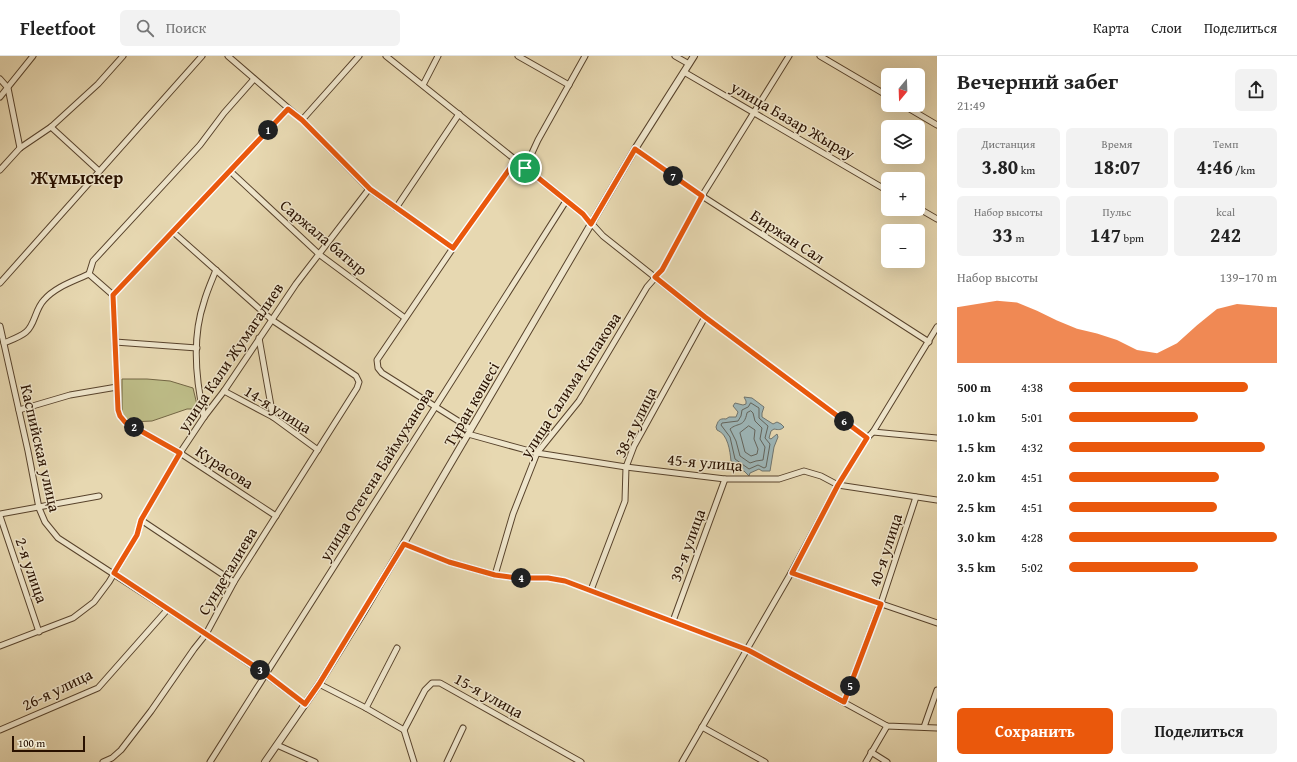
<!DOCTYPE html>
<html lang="ru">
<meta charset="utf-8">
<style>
body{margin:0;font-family:"Gentium Book Plus",serif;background:#f2f2f2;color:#222;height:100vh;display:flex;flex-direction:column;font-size:15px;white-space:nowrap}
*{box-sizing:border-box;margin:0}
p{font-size:13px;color:#767676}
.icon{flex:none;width:22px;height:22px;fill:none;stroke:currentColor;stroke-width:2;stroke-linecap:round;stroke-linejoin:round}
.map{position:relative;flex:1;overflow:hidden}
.drawer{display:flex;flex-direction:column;background:#fff;width:360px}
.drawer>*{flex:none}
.needle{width:26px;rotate:199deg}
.fabs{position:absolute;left:881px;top:12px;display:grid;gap:8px}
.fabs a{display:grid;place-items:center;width:44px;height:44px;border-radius:6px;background:#fff;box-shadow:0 4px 16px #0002;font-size:20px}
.scale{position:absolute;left:12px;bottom:10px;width:73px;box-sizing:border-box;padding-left:4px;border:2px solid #291100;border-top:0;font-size:11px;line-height:14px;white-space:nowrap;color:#291100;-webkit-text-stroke:3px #efe6cc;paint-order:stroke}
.pin{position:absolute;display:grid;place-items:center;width:34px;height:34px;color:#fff;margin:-17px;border:2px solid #fff;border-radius:50%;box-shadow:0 1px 4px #0007}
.km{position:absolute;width:20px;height:20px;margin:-10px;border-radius:50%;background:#222;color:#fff;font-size:11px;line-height:20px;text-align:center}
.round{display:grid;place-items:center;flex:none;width:42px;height:42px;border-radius:6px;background:#f2f2f2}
.head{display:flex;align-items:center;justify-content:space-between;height:68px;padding:0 20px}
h1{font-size:22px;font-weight:700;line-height:30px}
.figures{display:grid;grid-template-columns:repeat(3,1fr);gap:6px;height:68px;padding:4px 20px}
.figures div{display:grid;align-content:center;border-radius:6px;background:#f2f2f2;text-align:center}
.figures b{font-size:20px;font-weight:700}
.figures small{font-size:11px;font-weight:400}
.figures p{font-size:11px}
.chart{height:112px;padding:8px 20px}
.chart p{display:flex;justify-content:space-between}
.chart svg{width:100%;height:72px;margin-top:4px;fill:#ea580c;opacity:.7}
.button{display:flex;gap:8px;margin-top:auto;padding:8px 20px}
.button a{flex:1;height:46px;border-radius:6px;background:#ea580c;color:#fff;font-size:16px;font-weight:700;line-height:46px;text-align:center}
.button a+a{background:#f2f2f2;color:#222}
ul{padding:0 20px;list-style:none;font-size:13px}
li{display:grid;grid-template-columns:64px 48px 1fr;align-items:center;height:30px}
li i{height:10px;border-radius:5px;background:#ea580c}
header{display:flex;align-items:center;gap:24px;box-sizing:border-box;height:56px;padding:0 20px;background:#fff;border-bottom:1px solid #e0e0e0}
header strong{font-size:19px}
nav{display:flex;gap:22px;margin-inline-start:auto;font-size:14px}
.search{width:280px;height:36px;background:#f2f2f2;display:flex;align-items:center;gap:10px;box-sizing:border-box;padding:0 14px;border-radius:6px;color:#767676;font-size:15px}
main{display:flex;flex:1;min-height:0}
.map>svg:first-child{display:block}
.green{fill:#bdbc87;stroke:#736644}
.water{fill:#9db6b8;stroke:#6f746e}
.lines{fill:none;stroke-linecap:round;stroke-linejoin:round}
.shore{stroke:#63645c;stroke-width:1}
.minor-casing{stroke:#58432c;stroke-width:7}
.tertiary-casing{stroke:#58432c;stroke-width:8}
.minor{stroke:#efe6cc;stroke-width:5}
.tertiary{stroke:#efe6cc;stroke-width:6}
.route-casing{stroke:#fff;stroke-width:8}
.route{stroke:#ea580c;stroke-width:5}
.labels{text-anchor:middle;stroke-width:3;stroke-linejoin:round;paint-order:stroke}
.street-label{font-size:16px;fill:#291100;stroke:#efe6cc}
.quarter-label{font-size:18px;font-weight:bold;fill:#291100;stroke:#efe6cc}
</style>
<header>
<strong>Fleetfoot</strong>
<div class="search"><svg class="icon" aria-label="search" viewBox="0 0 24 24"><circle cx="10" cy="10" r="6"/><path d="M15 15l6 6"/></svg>Поиск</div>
<nav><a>Карта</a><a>Слои</a><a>Поделиться</a></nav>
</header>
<main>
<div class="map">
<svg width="937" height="706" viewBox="0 0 937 706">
<rect width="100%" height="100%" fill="#e7d8b1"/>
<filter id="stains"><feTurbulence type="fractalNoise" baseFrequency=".005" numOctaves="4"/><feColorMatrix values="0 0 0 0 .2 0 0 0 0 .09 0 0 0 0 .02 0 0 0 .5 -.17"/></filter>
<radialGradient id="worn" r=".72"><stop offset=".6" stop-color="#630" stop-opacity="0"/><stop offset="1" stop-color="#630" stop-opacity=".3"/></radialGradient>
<!-- green -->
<path class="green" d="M122 323H147L170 325 193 332 198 353H187L152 365 131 366 122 359Z"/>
<!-- water -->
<path class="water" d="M744 341 752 342 764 351 762 357V361L773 368 777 366 781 368 784 371C781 374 779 374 774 373L771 375 769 382 771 383 777 378 778 381 774 391 770 415H762L759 413 750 417 749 420 744 415 741 414 740 411 731 405C730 395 728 378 717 374L716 371C718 365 719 362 726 363L729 361H736L738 356 733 350 735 347 743 349 746 348V345Z"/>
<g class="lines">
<!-- shore -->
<g class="shore">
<path d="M751 347 759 352V362L768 370 765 382 770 388 766 411 764 412 758 409 749 413 735 403 730 381 721 369 722 367 738 365 741 360 742 354 748 351Z"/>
<path d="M751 355 753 357 755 365 762 372 760 383 765 391 763 404 756 405 750 407 740 400 736 385 730 373C738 366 744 372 747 357Z"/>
<path d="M749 370 755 374 754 383 758 393 757 398 751 400 745 396 740 377Z"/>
</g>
<!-- minor casing -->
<g class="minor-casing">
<g id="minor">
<path d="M228 0 302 64 369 133 453 192"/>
<path d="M386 0 583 158 603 180 705 261 867 382"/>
<path d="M518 0 569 29"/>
<path d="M675 0 689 8"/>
<path d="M820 0 888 40"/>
<path d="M684 16 888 135"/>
<path d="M0 23 8 32 20 92"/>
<path d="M423 29 438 0"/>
<path d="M0 41 33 0"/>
<path d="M903 49 937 69"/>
<path d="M302 64 359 0"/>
<path d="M51 71 99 115"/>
<path d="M635 93 702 140 929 286"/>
<path d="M525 112 538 84 585 0"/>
<path d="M0 114 20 92 51 71 98 28 123 0"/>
<path d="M230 115 320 199 405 262"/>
<path d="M396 152 459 58"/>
<path d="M918 152 937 163"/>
<path d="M89 218 93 205 200 89 224 57 254 23"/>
<path d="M0 227 202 0"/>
<path d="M0 270 28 395 39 452 45 466 58 482 206 578 266 619 305 648"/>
<path d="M259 282 273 361"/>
<path d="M115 286 197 292"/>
<path d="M4 287C11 284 20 281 26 276 35 269 35 253 44 244 55 231 74 225 89 218L113 239"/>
<path d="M224 335 273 361 318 394"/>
<path d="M19 354 70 339 117 331"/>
<path d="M204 361C196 325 192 281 204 246 207 235 212 224 216 214"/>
<path d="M471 373 382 317 378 312 377 304 453 192 516 104"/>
<path d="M873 376 937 382"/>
<path d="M468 378 537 397 626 411 725 423H779L804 415 821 420 838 429 937 444"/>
<path d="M0 458 99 440"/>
<path d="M0 460 39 576"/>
<path d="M276 460 180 397 125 366 120 360 118 354 113 239 288 53"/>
<path d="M141 464 234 526"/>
<path d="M404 488 449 506 495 519 517 522H548L565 525 748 594 887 670 937 672"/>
<path d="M791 517 937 567"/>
<path d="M495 519 513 458 537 397 579 345 647 231 662 214 702 140 789 0"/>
<path d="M591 534 625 445 626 411 634 390 705 261"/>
<path d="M673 565 725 423"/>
<path d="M0 590 73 562 94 546 109 526 137 479 141 464 180 397 204 361 224 335 296 228 369 133"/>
<path d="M319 628 366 652 404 674 425 634 432 627H440L581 706"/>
<path d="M844 646 881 547 916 441"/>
<path d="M366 652 397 592"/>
<path d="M702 671 765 706"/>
<path d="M924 671 937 634"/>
<path d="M0 674 98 632 167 554"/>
<path d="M404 674 414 706"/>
<path d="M277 689 315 706"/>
<path d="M871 696 887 706"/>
<path d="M103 706 112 702 121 694 151 655 194 593 206 578 234 526 357 332 359 326 356 320 272 264 173 176"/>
<path d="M210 706 566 145"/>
<path d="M447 706 463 672"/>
<path d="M682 706 791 517 838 429 867 382 873 376 937 271"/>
<path d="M866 706 887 670"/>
</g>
</g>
<!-- tertiary casing -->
<g class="tertiary-casing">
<path id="tertiary" d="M265 706 319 628 363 557 635 93 694 0"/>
</g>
<!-- minor -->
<use href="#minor" class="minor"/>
<!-- tertiary -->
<use href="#tertiary" class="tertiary"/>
</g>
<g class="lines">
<!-- route casing -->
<g class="route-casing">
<path id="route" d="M288 53 302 64 370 133 453 192 516 104 583 158 591 168 635 93 702 140 662 214 655 221 705 261 867 382 838 429 792 517 881 548 844 646 748 594 565 525 548 522H517L495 519 449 506 404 488 319 628 305 648 266 618 114 517 137 479 141 464 180 397 125 366 120 360 118 354 113 239Z"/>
</g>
<!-- route -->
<use href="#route" class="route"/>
</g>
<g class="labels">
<!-- street labels -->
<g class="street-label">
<text transform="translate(793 64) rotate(30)" y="6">улица Базар Жырау</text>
<text transform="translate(788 180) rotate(33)" y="6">Биржан Сал</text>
<text transform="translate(324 181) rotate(40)" y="6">Саржала батыр</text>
<text transform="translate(230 301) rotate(-56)" y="6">улица Кали Жумагалиев</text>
<text transform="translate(570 329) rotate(-57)" y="6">улица Салима Капакова</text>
<text transform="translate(471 348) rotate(-60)" y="6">Тұран көшесі</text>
<text transform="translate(278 353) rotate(32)" y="6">14-я улица</text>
<text transform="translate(635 366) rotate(-64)" y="6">38-я улица</text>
<text transform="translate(41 392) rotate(77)" y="6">Каспийская улица</text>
<text transform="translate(705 406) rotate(5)" y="6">45-я улица</text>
<text transform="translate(225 411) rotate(33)" y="6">Курасова</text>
<text transform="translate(376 418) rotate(-58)" y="6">улица Отегена Баймуханова</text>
<text transform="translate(687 489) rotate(-70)" y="6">39-я улица</text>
<text transform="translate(885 494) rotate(-72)" y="6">40-я улица</text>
<text transform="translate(32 514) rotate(71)" y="6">2-я улица</text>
<text transform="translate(227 515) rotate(-59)" y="6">Сундеталиева</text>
<text transform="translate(57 633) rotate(-26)" y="6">26-я улица</text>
<text transform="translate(489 639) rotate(29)" y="6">15-я улица</text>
</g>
<!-- quarter labels -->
<g class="quarter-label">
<text x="77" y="128">Жұмыскер</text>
</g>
</g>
<rect width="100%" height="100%" filter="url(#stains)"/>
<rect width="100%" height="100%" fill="url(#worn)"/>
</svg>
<div class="fabs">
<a><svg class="needle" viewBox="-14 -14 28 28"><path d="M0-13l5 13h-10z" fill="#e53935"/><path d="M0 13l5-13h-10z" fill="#767676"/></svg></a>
<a><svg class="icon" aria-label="layers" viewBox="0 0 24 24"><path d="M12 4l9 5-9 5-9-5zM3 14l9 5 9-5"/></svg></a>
<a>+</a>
<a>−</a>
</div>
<div class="scale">100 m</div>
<div class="pin" style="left:525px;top:112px;background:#1e9e55"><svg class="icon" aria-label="arrive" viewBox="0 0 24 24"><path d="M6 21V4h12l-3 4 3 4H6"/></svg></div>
<b class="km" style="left:268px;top:74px">1</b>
<b class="km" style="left:134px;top:371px">2</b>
<b class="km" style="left:260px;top:614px">3</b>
<b class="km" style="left:521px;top:522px">4</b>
<b class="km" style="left:850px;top:630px">5</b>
<b class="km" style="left:844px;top:365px">6</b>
<b class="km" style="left:673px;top:120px">7</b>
</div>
<section class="drawer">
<div class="head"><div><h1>Вечерний забег</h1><p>21:49</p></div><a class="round"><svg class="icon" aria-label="share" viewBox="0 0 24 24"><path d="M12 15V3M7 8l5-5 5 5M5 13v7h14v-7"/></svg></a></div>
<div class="figures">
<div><p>Дистанция</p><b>3.80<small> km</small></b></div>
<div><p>Время</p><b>18:07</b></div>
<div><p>Темп</p><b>4:46<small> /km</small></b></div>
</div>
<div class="figures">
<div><p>Набор высоты</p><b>33<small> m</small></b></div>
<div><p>Пульс</p><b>147<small> bpm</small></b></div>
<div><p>kcal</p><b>242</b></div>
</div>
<div class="chart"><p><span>Набор высоты</span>139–170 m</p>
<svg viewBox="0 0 160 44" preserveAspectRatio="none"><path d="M0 44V10L10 8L20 6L30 7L40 12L50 18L60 23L70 26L80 30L90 36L100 38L110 32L120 21L130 11L140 8L150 9L160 10V44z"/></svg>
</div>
<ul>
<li><b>500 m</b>4:38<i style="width:86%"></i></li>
<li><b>1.0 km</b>5:01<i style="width:62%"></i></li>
<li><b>1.5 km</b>4:32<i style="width:94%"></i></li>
<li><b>2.0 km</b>4:51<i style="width:72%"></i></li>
<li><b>2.5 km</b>4:51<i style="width:71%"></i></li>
<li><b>3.0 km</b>4:28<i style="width:100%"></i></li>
<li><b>3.5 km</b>5:02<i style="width:62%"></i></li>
</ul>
<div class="button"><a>Сохранить</a><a>Поделиться</a></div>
</section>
</main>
